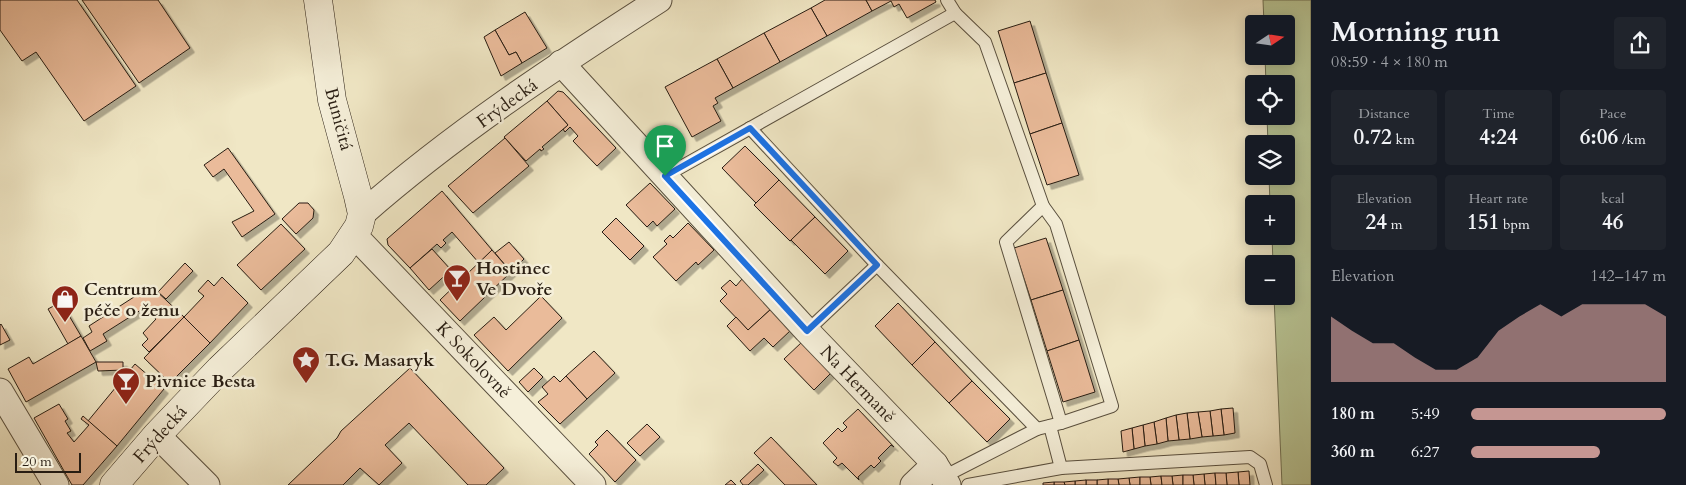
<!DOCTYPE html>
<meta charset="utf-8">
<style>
body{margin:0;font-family:Cardo,serif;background:#20242c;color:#f1f3f6;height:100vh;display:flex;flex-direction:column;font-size:19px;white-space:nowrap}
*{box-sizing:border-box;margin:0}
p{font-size:16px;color:#9ea1a6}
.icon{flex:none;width:28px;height:28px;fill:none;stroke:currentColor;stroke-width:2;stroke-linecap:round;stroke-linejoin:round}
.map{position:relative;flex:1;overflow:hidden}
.drawer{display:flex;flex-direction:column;background:#171b24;width:375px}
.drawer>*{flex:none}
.needle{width:32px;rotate:77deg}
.tools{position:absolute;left:1245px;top:15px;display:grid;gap:10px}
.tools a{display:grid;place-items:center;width:50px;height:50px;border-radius:5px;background:#171b24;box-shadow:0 2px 12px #0003;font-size:25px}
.scale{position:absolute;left:15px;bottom:12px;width:66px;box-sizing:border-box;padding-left:5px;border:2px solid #281d12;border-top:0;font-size:14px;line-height:18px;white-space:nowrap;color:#281d12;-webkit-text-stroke:4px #f5efd9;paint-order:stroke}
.pin{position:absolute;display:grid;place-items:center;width:42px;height:42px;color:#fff;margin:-51px -21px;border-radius:50% 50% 50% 0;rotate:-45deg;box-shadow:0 0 5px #0007}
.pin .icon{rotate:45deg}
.round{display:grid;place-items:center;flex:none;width:52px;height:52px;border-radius:5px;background:#20242c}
.head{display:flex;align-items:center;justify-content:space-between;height:85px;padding:0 20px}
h1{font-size:28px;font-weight:800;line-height:38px}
.figures{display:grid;grid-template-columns:repeat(3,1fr);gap:8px;height:85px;padding:5px 20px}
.figures div{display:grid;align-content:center;border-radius:5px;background:#20242c;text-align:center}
.figures b{font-size:21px;font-weight:800}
.figures small{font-size:14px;font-weight:400}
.figures p{font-size:14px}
.chart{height:140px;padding:10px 20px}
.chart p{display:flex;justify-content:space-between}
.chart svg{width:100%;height:90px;margin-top:5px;fill:#c59692;opacity:.7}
ul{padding:0 20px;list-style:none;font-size:16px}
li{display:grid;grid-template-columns:80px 60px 1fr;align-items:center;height:38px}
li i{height:12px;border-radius:6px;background:#c59692}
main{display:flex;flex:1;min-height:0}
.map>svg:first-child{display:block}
.green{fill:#b8c595;stroke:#707154}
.building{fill:#eabb9a;stroke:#281d12;filter:url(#shadow)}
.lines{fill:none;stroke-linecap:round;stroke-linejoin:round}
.lane-casing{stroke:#5a503f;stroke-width:14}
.street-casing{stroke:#5a503f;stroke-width:27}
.secondary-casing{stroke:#281d12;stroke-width:29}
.lane{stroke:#f5efd9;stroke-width:12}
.street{stroke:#f5efd9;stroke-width:25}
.secondary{stroke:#f5efd9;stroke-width:28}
.route-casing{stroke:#fff;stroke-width:10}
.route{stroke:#1a73e8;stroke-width:6}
.labels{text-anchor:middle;stroke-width:5;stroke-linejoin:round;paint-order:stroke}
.street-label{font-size:18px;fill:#281d12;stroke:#f5efd9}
.poi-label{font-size:18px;font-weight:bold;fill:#281d12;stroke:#f5efd9;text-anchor:start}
</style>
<main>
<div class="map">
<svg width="1311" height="485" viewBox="0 0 1311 485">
<defs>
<filter id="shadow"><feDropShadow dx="4.5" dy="4.5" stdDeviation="0" flood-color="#0004"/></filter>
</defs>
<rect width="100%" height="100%" fill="#f0e7c5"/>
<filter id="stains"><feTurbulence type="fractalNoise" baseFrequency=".004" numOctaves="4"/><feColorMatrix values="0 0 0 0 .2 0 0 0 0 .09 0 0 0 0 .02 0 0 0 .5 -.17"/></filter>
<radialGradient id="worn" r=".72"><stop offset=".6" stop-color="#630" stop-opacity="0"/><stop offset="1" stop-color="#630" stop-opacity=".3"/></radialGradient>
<!-- green -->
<path class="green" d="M1263 0H1311V485H1282L1274 296H1286V264H1273L1272 236H1286V204H1270L1269 176H1286V144H1268L1267 116H1286V84H1266L1265 56H1286V24H1264Z"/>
<!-- building -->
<g class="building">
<path d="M0 0H77L136 86 84 121 36 52 22 61 0 30Z"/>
<path d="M82 0H158L190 48 139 83Z"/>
<path d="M825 0H866L872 11 827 36 811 8Z"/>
<path d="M866 0H935L936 2 907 18 899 4 894 7 891 1 872 11Z"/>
<path d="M811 8 827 36 780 62 764 33Z"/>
<path d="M525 12 547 48 522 63 516 52 509 55 495 30Z"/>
<path d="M1030 21 1046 73 1014 83 998 31Z"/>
<path d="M495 30 509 55 516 52 522 63 501 76 484 37Z"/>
<path d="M764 33 780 62 733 88 717 59Z"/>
<path d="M717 59 733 88 715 98 718 103 713 106 721 121 692 137 665 87Z"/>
<path d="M1046 73 1062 123 1030 134 1014 83Z"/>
<path d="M558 91 563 92 616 148 597 166 573 141 578 136 570 127 565 132 563 129 568 125 547 101Z"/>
<path d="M547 101 568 125 542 147 544 149 541 151 540 149 526 161 504 137Z"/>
<path d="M1062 123 1079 175 1047 185 1030 134Z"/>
<path d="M505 138 529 166 473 213 448 186Z"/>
<path d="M745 146 779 180 756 203 722 168Z"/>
<path d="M228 148 275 214 242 237 232 222 254 211 224 169 213 177 204 165Z"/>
<path d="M779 180 815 217 790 241 754 205Z"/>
<path d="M650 183 675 209 657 226 653 221 647 227 626 205Z"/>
<path d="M442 191 492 250 479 263 452 232 443 240 446 243 441 248 437 244 410 268 388 245 387 239Z"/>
<path d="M299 203H308L314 210 313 218 296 234 282 219Z"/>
<path d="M815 217 848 251 825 274 791 240Z"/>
<path d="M616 218 644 246 630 260 602 232Z"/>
<path d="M688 223 714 250 698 265 696 262 676 281 653 257 667 244 664 241 670 235 673 238Z"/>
<path d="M281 224 305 249 261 290 237 265Z"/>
<path d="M1046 238 1063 290 1031 300 1014 248Z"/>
<path d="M509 242 524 259 511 272 495 253Z"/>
<path d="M432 249 451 270 429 290 410 268Z"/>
<path d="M492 250 511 272 460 321 440 300Z"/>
<path d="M185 263 193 271 166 299 158 292Z"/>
<path d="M222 277 248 303 210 343 184 317 204 296 198 291 208 280 214 286Z"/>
<path d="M742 279 771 309 748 330 720 301 727 294 721 288 730 280 736 286Z"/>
<path d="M151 286 184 317 149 352 142 345 148 339 143 333 156 319 144 308 103 334 107 341 90 351 83 338 92 332 89 326Z"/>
<path d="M1063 290 1079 340 1047 351 1031 300Z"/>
<path d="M541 296 562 318 508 371 474 335 494 317 506 330Z"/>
<path d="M61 302 81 336 68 344 48 309Z"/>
<path d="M898 303 935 342 912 365 875 326Z"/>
<path d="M771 309 791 330 773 347 764 338 750 351 727 326 736 317 748 330Z"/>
<path d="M184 317 210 343 170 383 144 358Z"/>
<path d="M1 324 10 340 0 345V325Z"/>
<path d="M81 336 96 362 26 402 8 369 29 357 33 364Z"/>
<path d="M1079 340 1095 392 1063 402 1047 351Z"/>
<path d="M802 342 831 373 814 390 784 359Z"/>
<path d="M935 342 972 381 949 403 912 365Z"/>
<path d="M594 351 615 373 587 399 566 376Z"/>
<path d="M96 362H123V370L98 371Z"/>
<path d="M135 364 164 389 117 446 88 421Z"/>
<path d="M410 368 504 468 486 485H468L409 423 385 445 402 463 379 485 360 468 343 485H288L337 438 341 431Z"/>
<path d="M534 368 543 377 528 392 519 382Z"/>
<path d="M554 376 560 382 566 376 587 399 560 424 538 402 548 394 542 387Z"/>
<path d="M972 381 1010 419 987 442 949 403Z"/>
<path d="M59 404 68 419 65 421 71 431 67 433 74 442 89 425 81 419 83 416 117 446 83 485H72L34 418Z"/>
<path d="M1233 408 1235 433 1224 435 1221 409Z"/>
<path d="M858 409 894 447 891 445 878 458 881 461 874 468 871 465 858 477 859 480 842 463 838 466 833 462 837 458 823 443 838 428 842 432 847 427 843 423Z"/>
<path d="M1221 409 1224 435 1213 436 1210 411Z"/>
<path d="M1210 411 1213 436 1202 437 1198 412Z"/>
<path d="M1198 412 1202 437 1190 439 1187 413Z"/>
<path d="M1187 413 1190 439 1179 440 1176 415Z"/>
<path d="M1176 415 1179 440 1168 441 1166 418Z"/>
<path d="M1166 418 1168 441 1157 444 1154 422Z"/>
<path d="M1154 422 1157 444 1145 446 1143 425Z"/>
<path d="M647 424 660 437 640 456 627 443Z"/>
<path d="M1143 425 1145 446 1134 449 1132 428Z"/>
<path d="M1132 428 1134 449 1123 452 1121 431Z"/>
<path d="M607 430 636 460 615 482 589 454 598 445 595 442Z"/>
<path d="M771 437 817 485H785L754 453Z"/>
<path d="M758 464 764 470 748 485H743L740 481Z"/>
<path d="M1249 471 1250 485H1239L1238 472Z"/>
<path d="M1238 472 1239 485H1227L1226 473Z"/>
<path d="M1215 473 1216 485H1205L1204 474Z"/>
<path d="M1215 473H1226L1227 485H1216Z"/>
<path d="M1204 474 1205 485H1194L1193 475Z"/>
<path d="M1183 475V485H1173L1172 476Z"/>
<path d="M1183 475H1193L1194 485H1183Z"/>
<path d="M1161 476 1162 485H1151L1150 477Z"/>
<path d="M1161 476H1172L1173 485H1162Z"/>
<path d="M1140 477V485H1130L1129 478Z"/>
<path d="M1140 477H1150L1151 485H1140Z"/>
<path d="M1129 478 1130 485H1119L1118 479Z"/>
<path d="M1108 479H1118L1119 485H1108Z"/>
<path d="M1108 479V485H1097V480Z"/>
<path d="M731 480 736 485H725Z"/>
<rect x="1086" y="480" width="11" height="5"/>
<path d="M1086 480V485H1075V481Z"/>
<path d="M1075 481V485H1065L1064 482Z"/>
<path d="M1054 482H1064L1065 485H1054Z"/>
<path d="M1054 482V485H1043V483Z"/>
</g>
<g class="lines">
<!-- lane casing -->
<g class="lane-casing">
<g id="lane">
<path d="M750 128 877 265 1037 429"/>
<path d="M665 176 955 13"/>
<path d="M1043 206 1006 242 1061 423"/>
<path d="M807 331 877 265"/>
<path d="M1050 426 1061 468"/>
<path d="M945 476 1037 429 1061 423 1112 406 1056 224 1043 206 985 42 955 13 947 0"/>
<path d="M968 485 1061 468 1250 457 1260 464 1266 485"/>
</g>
</g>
<!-- street casing -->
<g class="street-casing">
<g id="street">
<path d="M561 63 807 331 935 464 948 485"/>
<path d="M362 214C453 134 556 66 659 0"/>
<path d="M354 235 593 485"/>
<path d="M0 391 56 485"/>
<path d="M157 435 207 485"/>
<path d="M913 485 935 464"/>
</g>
</g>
<!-- secondary casing -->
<g class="secondary-casing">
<path id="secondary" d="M114 485 157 435 220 369 341 253 359 226 362 214 358 196 332 100 318 0"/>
</g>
<!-- lane -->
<use href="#lane" class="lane"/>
<!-- street -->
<use href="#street" class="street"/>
<!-- secondary -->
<use href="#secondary" class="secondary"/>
</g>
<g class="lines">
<!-- route casing -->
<g class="route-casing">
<path id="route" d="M750 128 877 265 807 331 665 176Z"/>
</g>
<!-- route -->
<use href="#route" class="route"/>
</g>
<!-- icons -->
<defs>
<g id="bar-pin" transform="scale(1.4375)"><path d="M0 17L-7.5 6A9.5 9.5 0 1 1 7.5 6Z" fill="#8f2418" stroke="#f5efd9"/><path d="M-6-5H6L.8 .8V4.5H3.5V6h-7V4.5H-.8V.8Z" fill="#fff"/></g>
<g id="shop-pin" transform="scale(1.4375)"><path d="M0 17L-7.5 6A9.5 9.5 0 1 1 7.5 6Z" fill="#8f2418" stroke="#f5efd9"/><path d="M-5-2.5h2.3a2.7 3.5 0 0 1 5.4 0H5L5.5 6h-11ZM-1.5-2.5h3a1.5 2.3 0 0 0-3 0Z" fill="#fff"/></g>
<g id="sight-pin" transform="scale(1.4375)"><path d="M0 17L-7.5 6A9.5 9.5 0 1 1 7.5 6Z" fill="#8f2418" stroke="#f5efd9"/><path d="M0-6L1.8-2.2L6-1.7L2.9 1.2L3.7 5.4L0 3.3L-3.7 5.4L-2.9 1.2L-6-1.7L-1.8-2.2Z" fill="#fff"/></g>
</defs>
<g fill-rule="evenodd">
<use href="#bar-pin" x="457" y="278"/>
<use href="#shop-pin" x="65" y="299"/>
<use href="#sight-pin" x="306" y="360"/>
<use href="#bar-pin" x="126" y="381"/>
</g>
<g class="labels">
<!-- street labels -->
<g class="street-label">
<text transform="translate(507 103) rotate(-36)" y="6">Frýdecká</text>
<text transform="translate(339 119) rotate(75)" y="6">Buničitá</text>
<text transform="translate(474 360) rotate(46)" y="6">K Sokolovně</text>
<text transform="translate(858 384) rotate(46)" y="6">Na Hermaně</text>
<text transform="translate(160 434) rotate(-48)" y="6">Frýdecká</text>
</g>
<!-- poi labels -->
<g class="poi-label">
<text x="476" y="274">Hostinec<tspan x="476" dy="21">Ve Dvoře</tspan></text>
<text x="84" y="295">Centrum<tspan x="84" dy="21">péče o ženu</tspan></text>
<text x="325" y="366">T.G. Masaryk</text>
<text x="145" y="387">Pivnice Besta</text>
</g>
</g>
<rect width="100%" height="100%" filter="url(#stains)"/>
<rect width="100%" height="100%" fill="url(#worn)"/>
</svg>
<div class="tools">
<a><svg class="needle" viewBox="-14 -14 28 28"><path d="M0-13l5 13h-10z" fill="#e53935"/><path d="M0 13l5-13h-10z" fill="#9ea1a6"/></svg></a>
<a><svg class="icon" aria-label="locate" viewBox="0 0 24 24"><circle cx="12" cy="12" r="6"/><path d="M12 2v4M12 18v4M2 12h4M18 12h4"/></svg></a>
<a><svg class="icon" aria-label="layers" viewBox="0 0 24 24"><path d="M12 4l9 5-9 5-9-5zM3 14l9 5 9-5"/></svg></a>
<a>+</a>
<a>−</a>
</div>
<div class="scale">20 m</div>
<div class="pin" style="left:665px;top:176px;background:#1e9e55"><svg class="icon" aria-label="arrive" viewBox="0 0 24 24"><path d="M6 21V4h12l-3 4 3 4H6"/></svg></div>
</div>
<section class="drawer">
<div class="head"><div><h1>Morning run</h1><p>08:59 · 4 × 180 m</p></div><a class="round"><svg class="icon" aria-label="share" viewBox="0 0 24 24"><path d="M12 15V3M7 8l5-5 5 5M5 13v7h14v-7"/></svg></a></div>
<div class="figures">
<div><p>Distance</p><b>0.72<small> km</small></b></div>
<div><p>Time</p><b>4:24</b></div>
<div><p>Pace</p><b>6:06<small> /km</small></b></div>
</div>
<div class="figures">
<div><p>Elevation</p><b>24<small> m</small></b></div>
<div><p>Heart rate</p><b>151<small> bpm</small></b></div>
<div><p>kcal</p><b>46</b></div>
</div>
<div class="chart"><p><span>Elevation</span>142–147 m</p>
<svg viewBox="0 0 160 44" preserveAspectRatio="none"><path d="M0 44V12L10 19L20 25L30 25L40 32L50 38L60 38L70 32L80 19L90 12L100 6L110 12L120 6L130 6L140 6L150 6L160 12V44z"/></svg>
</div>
<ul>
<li><b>180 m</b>5:49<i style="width:100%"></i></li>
<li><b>360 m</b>6:27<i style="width:66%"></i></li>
</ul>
</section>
</main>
